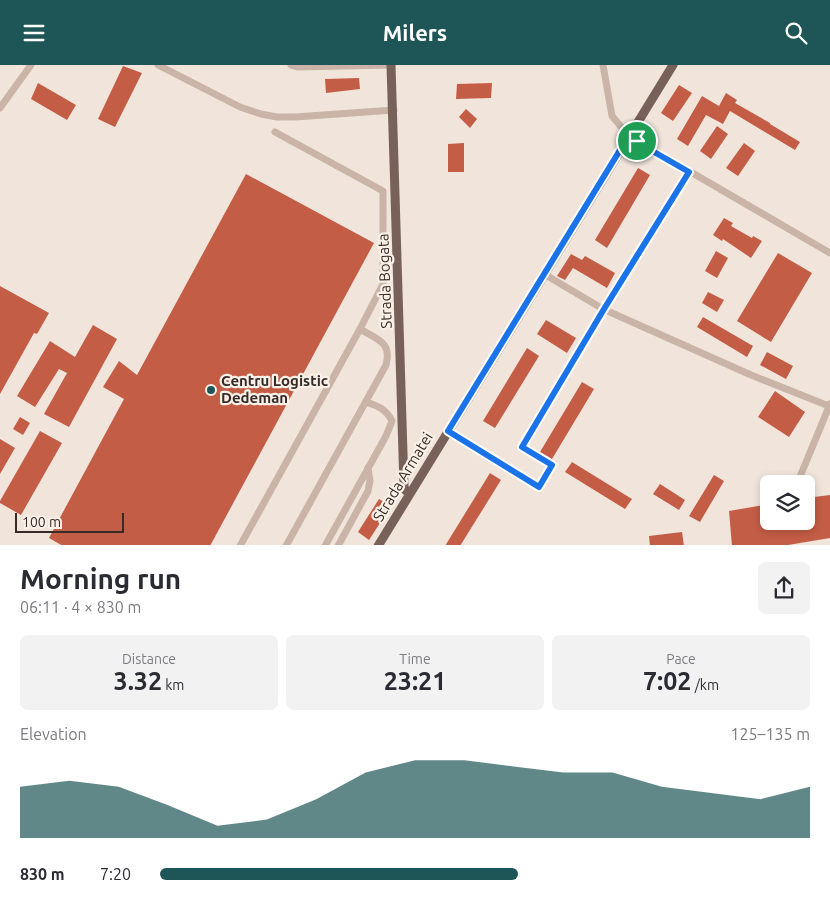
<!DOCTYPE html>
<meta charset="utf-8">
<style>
body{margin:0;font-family:Ubuntu,sans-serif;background:#f2f2f3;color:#2b2b33;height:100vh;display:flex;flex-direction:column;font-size:19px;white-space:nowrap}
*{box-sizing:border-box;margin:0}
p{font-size:16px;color:#7c7c81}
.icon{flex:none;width:28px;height:28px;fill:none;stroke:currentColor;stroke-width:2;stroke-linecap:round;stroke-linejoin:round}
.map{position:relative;height:480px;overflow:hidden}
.side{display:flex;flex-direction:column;background:#fff;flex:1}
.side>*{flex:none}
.tools{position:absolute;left:760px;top:410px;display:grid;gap:10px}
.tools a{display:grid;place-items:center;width:55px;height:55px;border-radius:8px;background:#fff;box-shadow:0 2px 8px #0003;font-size:25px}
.scale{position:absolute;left:15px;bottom:12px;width:109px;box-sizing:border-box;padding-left:5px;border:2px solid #362b27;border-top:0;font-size:14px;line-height:18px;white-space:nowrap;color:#362b27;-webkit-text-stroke:4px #f9f0e7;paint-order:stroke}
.pin{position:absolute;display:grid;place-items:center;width:42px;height:42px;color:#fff;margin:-21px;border:2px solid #fff;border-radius:50%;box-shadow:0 1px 5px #0007}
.round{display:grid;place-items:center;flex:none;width:52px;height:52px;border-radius:8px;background:#f2f2f3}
.head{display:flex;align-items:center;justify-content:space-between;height:85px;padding:0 20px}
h1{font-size:28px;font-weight:700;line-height:38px}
.metrics{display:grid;grid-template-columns:repeat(3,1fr);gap:8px;height:85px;padding:5px 20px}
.metrics div{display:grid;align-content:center;border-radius:8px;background:#f2f2f3;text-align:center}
.metrics b{font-size:25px;font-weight:700}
.metrics small{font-size:14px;font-weight:400}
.metrics p{font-size:14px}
.chart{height:140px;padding:10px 20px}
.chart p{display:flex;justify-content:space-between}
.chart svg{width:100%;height:90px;margin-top:5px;fill:#1e5657;opacity:.7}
ul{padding:0 20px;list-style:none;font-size:16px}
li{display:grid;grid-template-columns:80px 60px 1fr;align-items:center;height:38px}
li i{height:12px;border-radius:6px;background:#1e5657}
header{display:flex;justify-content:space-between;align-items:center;height:65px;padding:0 20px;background:#1e5657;color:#fff;font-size:22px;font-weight:700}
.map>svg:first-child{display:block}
.building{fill:#c45d46}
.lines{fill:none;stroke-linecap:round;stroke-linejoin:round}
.minor{stroke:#c9b4a7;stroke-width:7}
.major{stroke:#786159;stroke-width:9}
.route-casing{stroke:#fff;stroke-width:10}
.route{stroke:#1a73e8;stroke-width:6}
.poi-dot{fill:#1e5657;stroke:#f9f0e7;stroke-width:2}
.labels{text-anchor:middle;stroke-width:4.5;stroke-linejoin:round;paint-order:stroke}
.street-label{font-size:15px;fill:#362b27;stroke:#f9f0e7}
.poi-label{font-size:15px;font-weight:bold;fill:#362b27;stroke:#f9f0e7;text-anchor:start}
</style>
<header><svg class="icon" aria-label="menu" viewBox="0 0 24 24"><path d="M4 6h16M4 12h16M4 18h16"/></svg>Milers<svg class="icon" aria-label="search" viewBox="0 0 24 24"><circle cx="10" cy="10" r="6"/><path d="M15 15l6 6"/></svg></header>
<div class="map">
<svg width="830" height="481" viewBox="0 0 830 481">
<rect width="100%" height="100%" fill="#f1e5db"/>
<!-- building -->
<g class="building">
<path d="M123 1 142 8 115 62 98 54Z"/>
<path d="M359 13 360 24 326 28 325 14Z"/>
<path d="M38 18 76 40 67 55 31 34Z"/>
<path d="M492 18 491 33 456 34 457 19Z"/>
<path d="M679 20 692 28 673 56 661 48Z"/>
<path d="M726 28 737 35 735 38 770 58V59L800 77 795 85 730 46 723 59 706 50 688 81 677 74 702 31 719 41Z"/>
<path d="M466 44 477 54 470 63 459 52Z"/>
<path d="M717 61 728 69 711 94 700 86Z"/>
<path d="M464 78V107H448V79Z"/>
<path d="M744 78 755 86 738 111 726 103Z"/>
<path d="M638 103 650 110 607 183 595 175Z"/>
<path d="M246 109 374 178 210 481H63L49 473 124 334 103 322 119 296 137 310Z"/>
<path d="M724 153 733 158 731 161 752 173 753 171 762 176 751 193 723 174 722 176 713 170Z"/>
<path d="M716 186 728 193 717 213 705 206Z"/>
<path d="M778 188 812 208 771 277 737 256Z"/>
<path d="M571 189 582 195 585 191 615 208 607 223 573 203 565 215 557 211Z"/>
<path d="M0 221 49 248 37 269 34 268 0 329Z"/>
<path d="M708 227 724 235 717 247 702 238Z"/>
<path d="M703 252 753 281 747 292 697 262Z"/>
<path d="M546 255 576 273 567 288 537 269Z"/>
<path d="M93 260 117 274 69 362 44 349 67 308 59 304 35 342 17 331 50 276 75 292Z"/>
<path d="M527 283 539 291 495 363 483 356Z"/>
<path d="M767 287 793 301 786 314 760 300Z"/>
<path d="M582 317 594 324 552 394 540 387Z"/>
<path d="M775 326 805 347 789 372 758 352Z"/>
<path d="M20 352 30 358 23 370 13 364Z"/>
<path d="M40 366 62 378 21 450 0 438V436Z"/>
<path d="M0 374 15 383 0 409Z"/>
<path d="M572 397 632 434 625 444 565 407Z"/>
<path d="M490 408 501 415 460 481H445Z"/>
<path d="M714 410 724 416 700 457 689 451Z"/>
<path d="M660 419 685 435 679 445 653 429Z"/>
<path d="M830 430V473L782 481H732L729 446 769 439V456H806V433Z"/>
<path d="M379 434 391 441 369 475 358 467Z"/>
<path d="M682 467 684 481H650L649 471Z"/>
</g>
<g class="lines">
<!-- minor -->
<g class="minor">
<path d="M158 0 240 42 261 49 277 52H295L394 45"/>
<path d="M291 0 297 2 391 0"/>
<path d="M603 0 612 51 629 71 830 188"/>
<path d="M0 43 31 0"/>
<path d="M544 209 603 244 751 310 829 341"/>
<path d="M448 366 539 422 552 400 522 382 603 244 689 107"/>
<path d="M797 419 830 339"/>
<path d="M240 481 360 264 383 219V126L275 67"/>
<path d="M286 481 386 300C392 277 378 275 360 264"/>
<path d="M325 481 386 371 392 356C386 344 378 341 366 337"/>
<path d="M338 481 368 426 370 416 368 403"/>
</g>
<!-- major -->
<g class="major">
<path d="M391 0 404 421 405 425 409 428"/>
<path d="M378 481 673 0"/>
</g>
</g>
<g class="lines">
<!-- route casing -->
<g class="route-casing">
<path id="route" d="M628 72 689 107 604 244 522 382 552 400 539 422 448 366Z"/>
</g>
<!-- route -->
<use href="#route" class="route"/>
</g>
<!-- markers -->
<circle class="poi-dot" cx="211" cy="325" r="5"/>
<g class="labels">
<!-- street labels -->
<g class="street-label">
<text transform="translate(385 216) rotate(-92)" y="5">Strada Bogata</text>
<text transform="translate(403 412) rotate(-59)" y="5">Strada Armatei</text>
</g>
<!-- poi labels -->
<g class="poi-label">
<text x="221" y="321">Centru Logistic<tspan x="221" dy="17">Dedeman</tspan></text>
</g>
</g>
</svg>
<div class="tools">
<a><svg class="icon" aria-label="layers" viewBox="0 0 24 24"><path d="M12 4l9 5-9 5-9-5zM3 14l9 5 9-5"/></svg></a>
</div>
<div class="scale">100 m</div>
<div class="pin" style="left:637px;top:76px;background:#1e9e55"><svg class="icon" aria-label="arrive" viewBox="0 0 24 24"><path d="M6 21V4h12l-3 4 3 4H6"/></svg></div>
</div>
<section class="side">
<div class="head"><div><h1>Morning run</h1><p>06:11 · 4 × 830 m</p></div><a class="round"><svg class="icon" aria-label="share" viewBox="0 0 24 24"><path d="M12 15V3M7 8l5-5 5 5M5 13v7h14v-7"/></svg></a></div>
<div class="metrics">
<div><p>Distance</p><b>3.32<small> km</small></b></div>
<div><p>Time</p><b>23:21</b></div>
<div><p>Pace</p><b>7:02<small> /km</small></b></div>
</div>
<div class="chart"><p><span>Elevation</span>125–135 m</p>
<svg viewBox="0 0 160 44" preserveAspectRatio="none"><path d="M0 44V19L10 16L20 19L30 28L40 38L50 35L60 25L70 12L80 6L90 6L100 9L110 12L120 12L130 19L140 22L150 25L160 19V44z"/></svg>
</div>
<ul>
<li><b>830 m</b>7:20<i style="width:55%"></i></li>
</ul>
</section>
